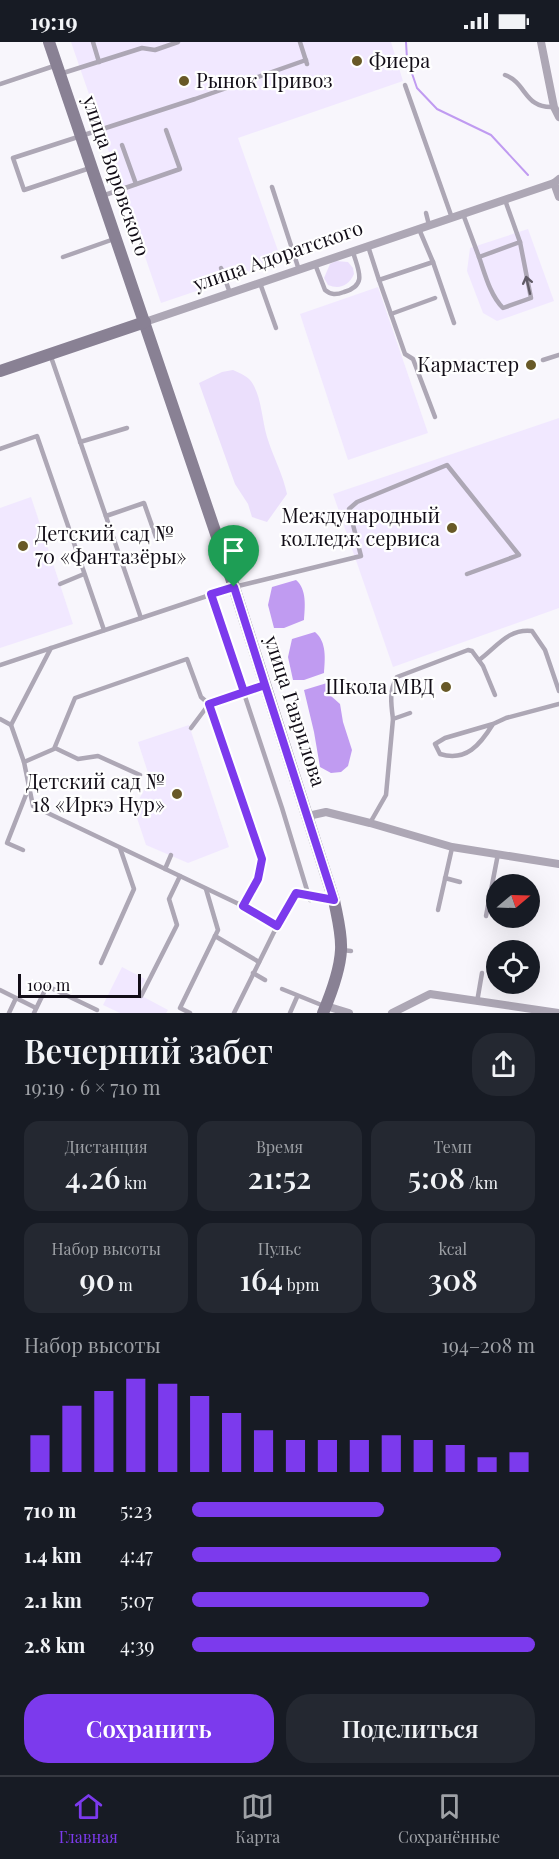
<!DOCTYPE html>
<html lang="ru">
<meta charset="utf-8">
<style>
body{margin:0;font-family:"Playfair Display",serif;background:#242831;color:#f1f3f6;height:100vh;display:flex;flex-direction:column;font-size:22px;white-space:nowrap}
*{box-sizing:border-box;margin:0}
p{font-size:20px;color:#9ea1a6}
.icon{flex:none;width:33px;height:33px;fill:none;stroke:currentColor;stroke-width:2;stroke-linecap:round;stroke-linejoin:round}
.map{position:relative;height:971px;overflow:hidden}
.drawer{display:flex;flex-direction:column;background:#171b24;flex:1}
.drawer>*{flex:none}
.needle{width:39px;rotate:71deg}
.fabs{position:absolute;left:486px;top:832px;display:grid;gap:12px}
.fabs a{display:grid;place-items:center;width:54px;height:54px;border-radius:50%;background:#171b24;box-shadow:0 6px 24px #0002;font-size:30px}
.scale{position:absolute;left:18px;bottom:15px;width:123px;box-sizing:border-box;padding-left:6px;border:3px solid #120d17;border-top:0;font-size:16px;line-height:21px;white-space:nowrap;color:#120d17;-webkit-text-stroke:4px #fff;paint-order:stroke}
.pin{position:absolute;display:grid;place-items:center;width:51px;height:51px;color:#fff;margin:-62px -26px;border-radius:50% 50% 50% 0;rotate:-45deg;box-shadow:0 0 6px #0007}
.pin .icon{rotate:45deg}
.round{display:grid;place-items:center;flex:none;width:63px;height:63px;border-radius:24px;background:#242831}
.overview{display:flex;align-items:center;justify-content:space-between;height:102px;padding:0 24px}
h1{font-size:33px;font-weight:600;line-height:45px}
.metrics{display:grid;grid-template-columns:repeat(3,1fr);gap:9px;height:102px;padding:6px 24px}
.metrics div{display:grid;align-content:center;border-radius:15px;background:#242831;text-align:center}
.metrics b{font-size:30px;font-weight:600}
.metrics small{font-size:16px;font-weight:400}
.metrics p{font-size:16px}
.chart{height:168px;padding:12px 24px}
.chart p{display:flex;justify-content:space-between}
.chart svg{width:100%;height:108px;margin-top:6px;stroke:#7c3aed;stroke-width:6}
.action{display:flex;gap:12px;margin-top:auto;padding:12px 24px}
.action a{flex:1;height:69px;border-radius:24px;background:#7c3aed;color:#fff;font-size:24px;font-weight:600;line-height:69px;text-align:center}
.action a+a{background:#242831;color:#f1f3f6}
ul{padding:0 24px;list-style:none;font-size:20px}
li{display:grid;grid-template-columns:96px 72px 1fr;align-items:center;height:45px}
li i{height:15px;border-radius:8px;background:#7c3aed}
.status{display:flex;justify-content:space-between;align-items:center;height:42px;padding:0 30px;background:#171b24;direction:ltr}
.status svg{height:16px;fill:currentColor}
.menu{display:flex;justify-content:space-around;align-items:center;height:84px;border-top:2px solid #363941;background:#171b24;font-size:16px;color:#9ea1a6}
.menu a{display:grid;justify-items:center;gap:3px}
.menu .selected{color:#7c3aed}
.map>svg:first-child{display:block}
.built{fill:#f1e8ff}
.green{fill:#ebdffc}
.water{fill:#c09bf1}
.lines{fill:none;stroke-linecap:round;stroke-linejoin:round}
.stream{stroke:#c09bf1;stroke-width:2}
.lane{stroke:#ada7b5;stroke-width:4.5}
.street{stroke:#ada7b5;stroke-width:8}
.secondary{stroke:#898194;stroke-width:12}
.oneway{stroke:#605a66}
.route-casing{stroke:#fff;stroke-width:12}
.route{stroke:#7c3aed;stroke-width:8}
.poi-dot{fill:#685927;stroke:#fff;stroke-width:2}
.labels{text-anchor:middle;stroke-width:4.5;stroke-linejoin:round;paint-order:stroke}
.poi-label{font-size:20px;fill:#120d17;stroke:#fff;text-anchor:end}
.street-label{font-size:20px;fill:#120d17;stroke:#fff}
</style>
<div class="status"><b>19:19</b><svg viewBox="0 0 49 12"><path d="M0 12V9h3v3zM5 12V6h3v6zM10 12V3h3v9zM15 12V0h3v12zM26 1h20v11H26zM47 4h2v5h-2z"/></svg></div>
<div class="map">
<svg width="559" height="971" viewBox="0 0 559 971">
<rect width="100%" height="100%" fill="#f8f6fc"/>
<!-- built -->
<g class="built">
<path d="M71 0H391L403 39 238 96 282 220 161 261Z"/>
<path d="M528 187 554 259 497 279 483 271 467 229 470 206Z"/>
<path d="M378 245 428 391 348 418 300 272Z"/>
<path d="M559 376V566L393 625 333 452Z"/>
<path d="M31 455 73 582 0 606V466Z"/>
<path d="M189 683 229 805 188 821 146 803 134 767 150 737 138 700Z"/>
<path d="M122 925 145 937 138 952 168 968 166 971H120L103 963Z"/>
</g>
<!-- green -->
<g class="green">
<path d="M336 219 348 220 353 226 354 232C349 243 340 248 328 243L324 236 330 222Z"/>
<path d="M233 328C242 332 250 335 254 344 262 360 262 378 267 395 273 415 283 432 287 452L267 480 252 475 248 462 235 442 199 341 222 330Z"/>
</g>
<!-- water -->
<g class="water">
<path d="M296 538C307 547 305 565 304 578L284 586H274L268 563 272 545Z"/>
<path d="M315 590C327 600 325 617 324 631L304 638H293L288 615 292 597Z"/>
<path d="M327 641 331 654 340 662 343 680 352 708 348 724 341 730 331 731 320 725 314 690 304 648Z"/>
</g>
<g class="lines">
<!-- stream -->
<path class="stream" d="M406 0 407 17 417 46 437 67 491 93 528 133"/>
<!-- lane -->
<g class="lane">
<path d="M93 0 99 20"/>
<path d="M300 0 307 22"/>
<path d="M60 32 142 6 155 8 178 0"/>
<path d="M505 33C527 41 524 67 554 65"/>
<path d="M0 42 54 24"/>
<path d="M405 43 452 176"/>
<path d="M122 103 136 142"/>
<path d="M90 126 24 148 13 116 195 57 306 18"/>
<path d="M272 145 299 228"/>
<path d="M102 154 180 127 166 88"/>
<path d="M426 171 429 183"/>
<path d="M463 172 479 215 520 200 505 158"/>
<path d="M419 187 433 220"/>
<path d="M368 204 379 238 433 220 454 281"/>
<path d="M63 215 114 197"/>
<path d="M479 215C485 232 490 253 503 266L531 256 520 200"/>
<path d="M315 222 325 248C331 253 336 253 344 250 368 243 358 228 353 210"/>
<path d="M221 226 230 251"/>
<path d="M379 238 405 312 413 317 435 375"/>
<path d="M260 241 276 286"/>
<path d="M391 272 435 256"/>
<path d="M51 315 141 576"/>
<path d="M543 318 559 313"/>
<path d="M80 400 127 386"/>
<path d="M0 407 37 394 104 588"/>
<path d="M106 474 144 461 157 498"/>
<path d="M60 542 84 532"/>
<path d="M211 552 282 766 310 858"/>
<path d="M479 618C496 606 508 586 532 589L545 608 559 649"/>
<path d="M0 623 234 545 361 514 349 467 357 460 447 423 519 513 467 532"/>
<path d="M209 662 262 817 258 837 243 864"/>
<path d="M0 677 11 683 51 606"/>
<path d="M393 677C391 662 389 648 397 635L468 608 472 609 483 624 495 653"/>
<path d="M493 682C480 703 466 720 440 712L435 702 445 696 493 682 506 676 559 662"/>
<path d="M11 683 24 720 33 764 243 864 277 884"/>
<path d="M191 686 209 662"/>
<path d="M55 706 78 717 98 714 140 733"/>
<path d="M24 720 54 707 75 656 187 617 201 655 209 662 263 643"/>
<path d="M370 781 386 753 393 677 410 671"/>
<path d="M23 808 7 801 29 745"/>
<path d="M165 827 171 813"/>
<path d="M445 836 460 840"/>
<path d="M438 868 452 806"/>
<path d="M486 874 498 812"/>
<path d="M215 894 259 920"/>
<path d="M342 908 351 909"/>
<path d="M101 921 134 847 120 806"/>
<path d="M253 931 265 938"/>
<path d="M282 947 324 964"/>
<path d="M0 948 36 966"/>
<path d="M141 954 177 883 169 857 180 834"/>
<path d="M477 960 482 931"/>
<path d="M9 971 16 956"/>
<path d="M34 971 47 944 97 968"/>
<path d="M190 971 180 966 218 888 206 847"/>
<path d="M234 971 277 884 296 851 332 857"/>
<path d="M290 971 297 955"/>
</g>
<!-- street -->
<g class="street">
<path d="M541 0 554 65 559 75"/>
<path d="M554 141 559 155"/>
<path d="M145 280 554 141 559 137"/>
<path d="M308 774 326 770 370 781 452 805 559 822"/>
<path d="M326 964 349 971"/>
<path d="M392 971 430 952 559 971"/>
</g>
<!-- secondary -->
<g class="secondary">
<path d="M49 0 234 545 334 858C337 874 342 892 341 908 340 929 331 952 323 971"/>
<path d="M0 329 145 280"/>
</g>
</g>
<!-- one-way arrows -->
<defs><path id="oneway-shaft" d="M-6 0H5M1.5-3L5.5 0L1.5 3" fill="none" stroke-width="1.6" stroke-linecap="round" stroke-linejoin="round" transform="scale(1.5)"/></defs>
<use class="oneway" href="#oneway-shaft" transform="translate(528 243) rotate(-103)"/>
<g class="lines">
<!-- route casing -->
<g class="route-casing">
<path id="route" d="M234 545 265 643 209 662 262 817 258 837 243 864 277 884 296 851 334 858 265 643 244 650 211 552 234 545"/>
</g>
<!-- route -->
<use href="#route" class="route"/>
</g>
<!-- markers -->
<g class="poi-dot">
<circle cx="357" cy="19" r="6"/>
<circle cx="184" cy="39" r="6"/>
<circle cx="531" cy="323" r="6"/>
<circle cx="452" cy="486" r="6"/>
<circle cx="23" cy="504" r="6"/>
<circle cx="446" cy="645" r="6"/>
<circle cx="177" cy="752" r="6"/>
</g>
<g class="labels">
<!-- poi labels -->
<g class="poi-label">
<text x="369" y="26" text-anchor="start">Фиера</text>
<text x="196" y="46" text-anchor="start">Рынок Привоз</text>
<text x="519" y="330">Кармастер</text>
<text x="440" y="481">Международный<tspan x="440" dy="23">колледж сервиса</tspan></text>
<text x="35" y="499" text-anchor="start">Детский сад №<tspan x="35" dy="23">70 «Фантазёры»</tspan></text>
<text x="434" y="652">Школа МВД</text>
<text x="165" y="747">Детский сад №<tspan x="165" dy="23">18 «Иркэ Нур»</tspan></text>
</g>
<!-- street labels -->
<g class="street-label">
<text transform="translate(116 134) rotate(71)" y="7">улица Воровского</text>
<text transform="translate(278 214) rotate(-19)" y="7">улица Адоратского</text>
<text transform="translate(295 669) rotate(72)" y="7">улица Гаврилова</text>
</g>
</g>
</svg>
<div class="fabs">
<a><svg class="needle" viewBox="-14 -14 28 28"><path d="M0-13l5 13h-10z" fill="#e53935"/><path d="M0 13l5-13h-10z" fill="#9ea1a6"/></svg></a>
<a><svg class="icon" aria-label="locate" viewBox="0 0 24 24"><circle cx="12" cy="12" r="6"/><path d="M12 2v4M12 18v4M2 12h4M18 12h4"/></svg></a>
</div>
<div class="scale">100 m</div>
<div class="pin" style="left:234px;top:545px;background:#1e9e55"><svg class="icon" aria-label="arrive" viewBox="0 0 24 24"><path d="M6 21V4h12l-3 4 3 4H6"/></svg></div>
</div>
<section class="drawer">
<div class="overview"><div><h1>Вечерний забег</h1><p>19:19 · 6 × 710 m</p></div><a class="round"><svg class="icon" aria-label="share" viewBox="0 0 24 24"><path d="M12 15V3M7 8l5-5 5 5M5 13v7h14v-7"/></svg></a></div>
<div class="metrics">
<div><p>Дистанция</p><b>4.26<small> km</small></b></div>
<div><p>Время</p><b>21:52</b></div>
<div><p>Темп</p><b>5:08<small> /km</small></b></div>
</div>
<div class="metrics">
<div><p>Набор высоты</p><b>90<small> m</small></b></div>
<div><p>Пульс</p><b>164<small> bpm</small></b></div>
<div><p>kcal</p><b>308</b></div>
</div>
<div class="chart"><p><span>Набор высоты</span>194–208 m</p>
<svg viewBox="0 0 160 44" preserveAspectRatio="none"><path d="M5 44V29M15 44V17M25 44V11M35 44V6M45 44V8M55 44V13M65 44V20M75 44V27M85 44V31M95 44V31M105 44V31M115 44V29M125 44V31M135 44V33M145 44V38M155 44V36"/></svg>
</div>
<ul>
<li><b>710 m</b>5:23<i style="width:56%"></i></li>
<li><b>1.4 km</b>4:47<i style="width:90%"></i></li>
<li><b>2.1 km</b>5:07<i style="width:69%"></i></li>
<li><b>2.8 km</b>4:39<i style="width:100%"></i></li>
</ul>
<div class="action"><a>Сохранить</a><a>Поделиться</a></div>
</section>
<nav class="menu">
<a class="selected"><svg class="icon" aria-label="home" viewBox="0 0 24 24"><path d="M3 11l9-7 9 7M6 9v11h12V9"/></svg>Главная</a>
<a><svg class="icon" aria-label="map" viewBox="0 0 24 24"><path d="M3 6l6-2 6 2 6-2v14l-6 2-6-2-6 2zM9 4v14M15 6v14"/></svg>Карта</a>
<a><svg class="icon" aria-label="saved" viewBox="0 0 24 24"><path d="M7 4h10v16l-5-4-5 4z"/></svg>Сохранённые</a>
</nav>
